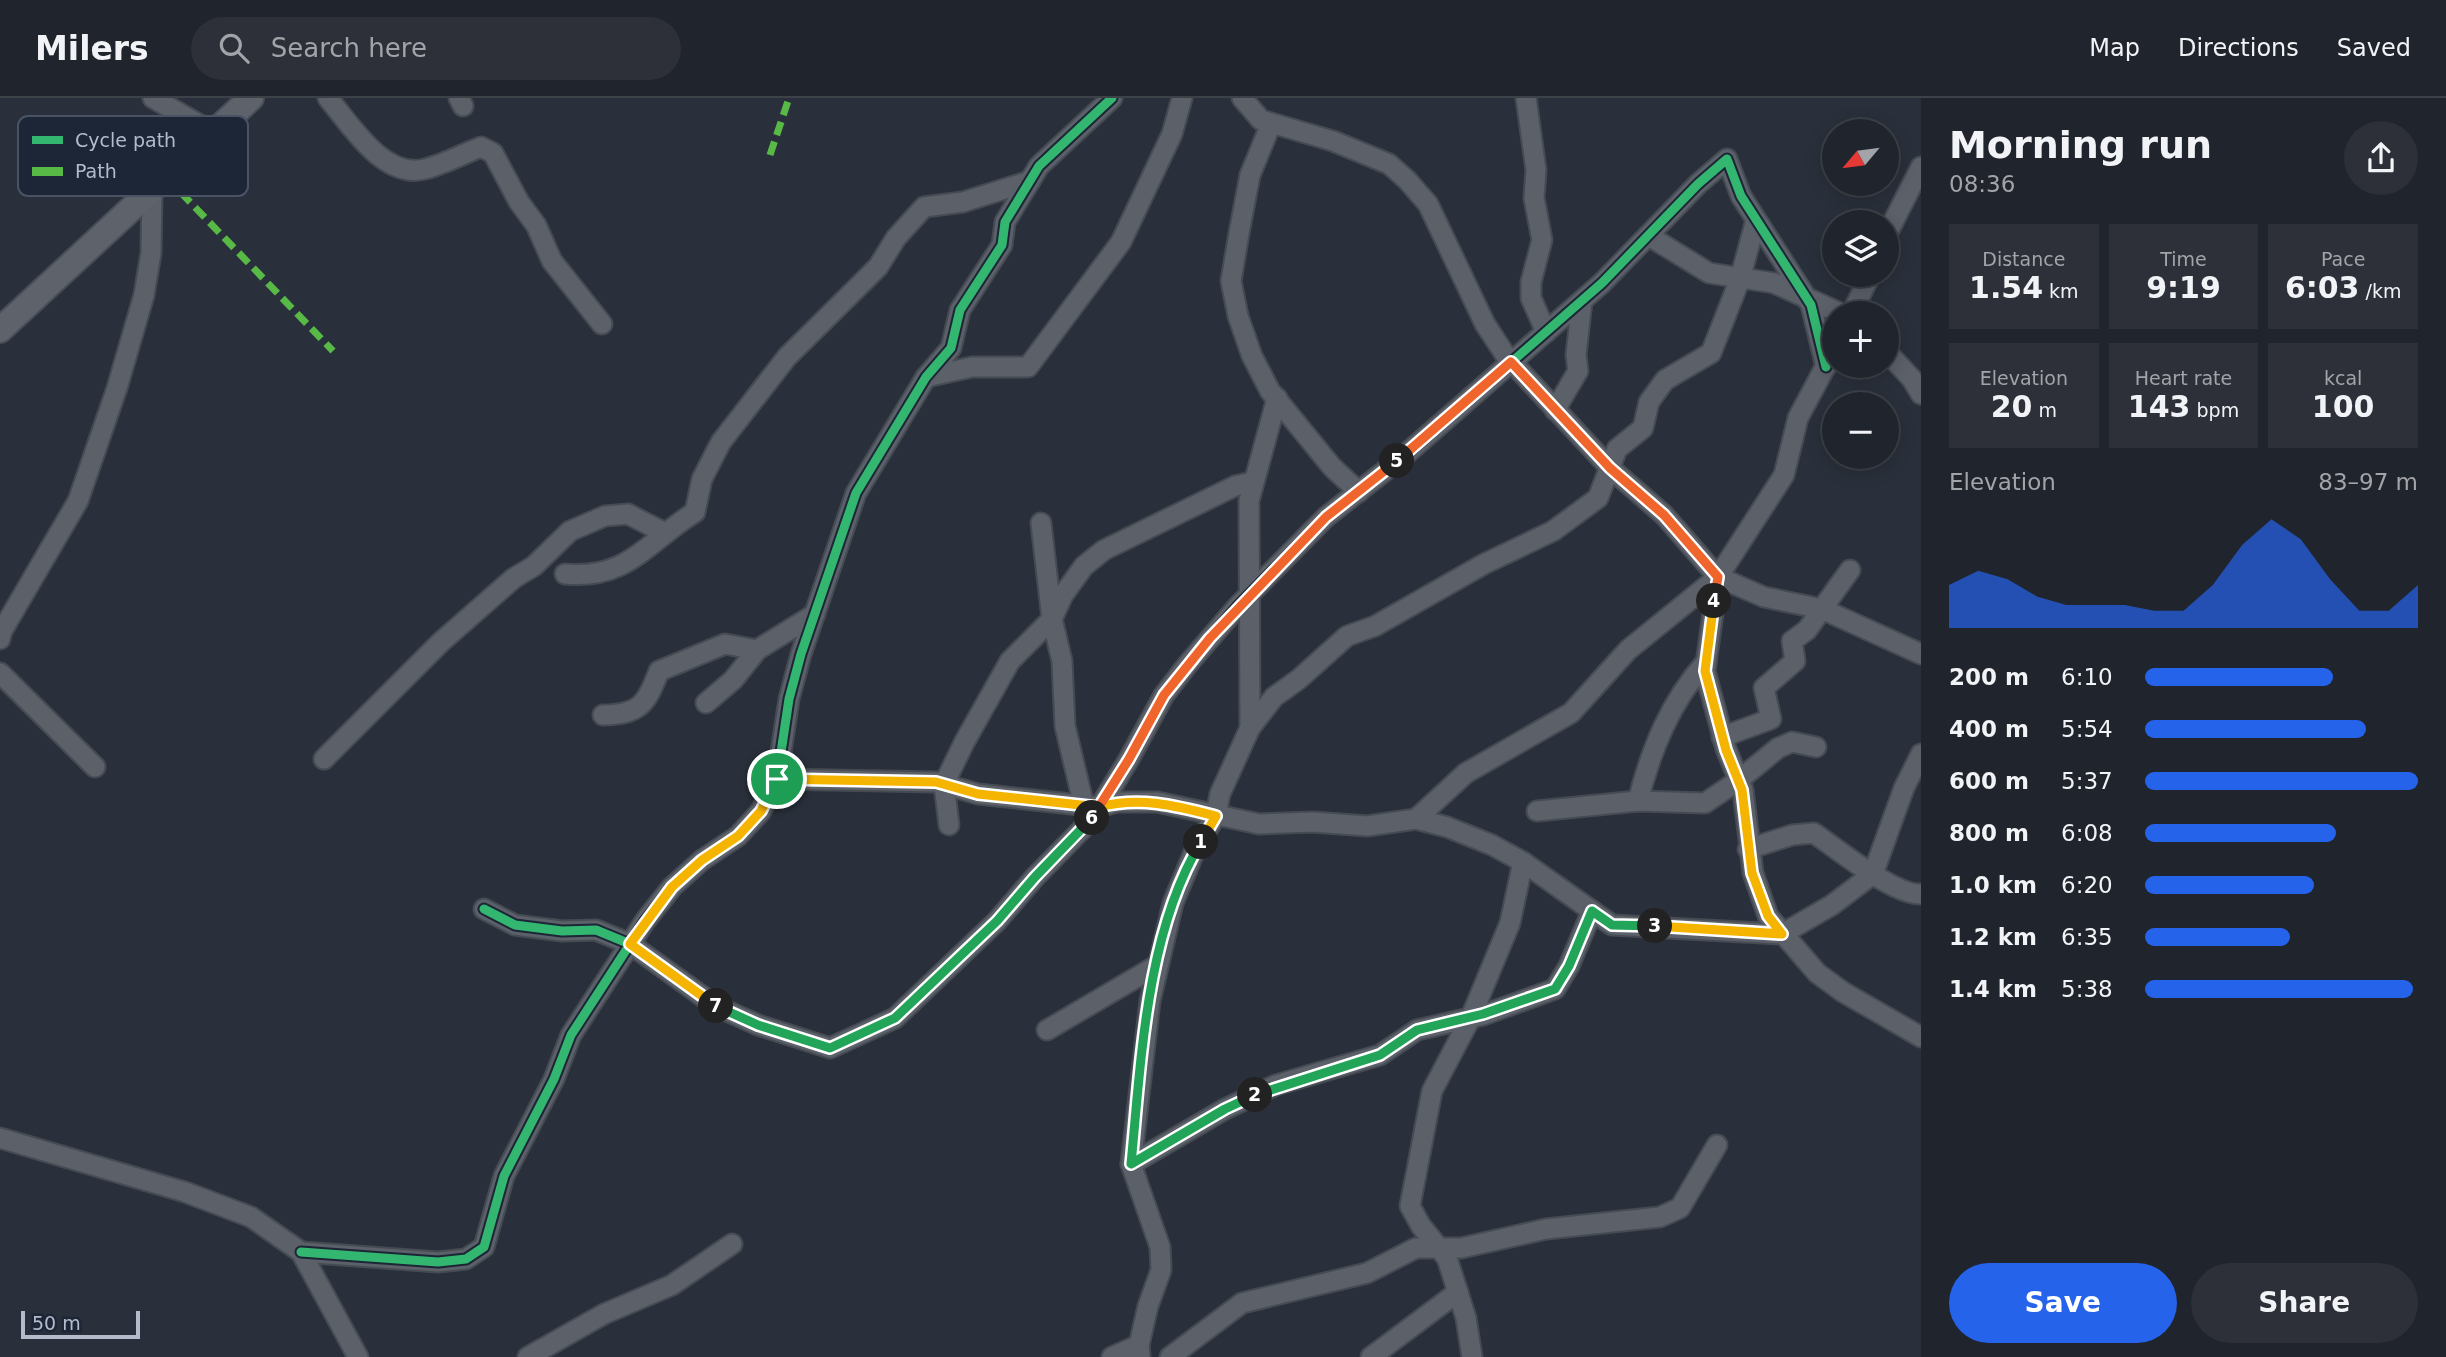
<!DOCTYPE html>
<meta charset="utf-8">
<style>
body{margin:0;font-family:"DejaVu Sans",sans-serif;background:#2d3038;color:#f1f3f6;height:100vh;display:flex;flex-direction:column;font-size:26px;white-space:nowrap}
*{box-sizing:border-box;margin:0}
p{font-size:23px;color:#a2a4a9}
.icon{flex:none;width:38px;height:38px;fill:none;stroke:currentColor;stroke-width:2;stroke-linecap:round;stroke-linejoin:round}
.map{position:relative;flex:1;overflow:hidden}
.panel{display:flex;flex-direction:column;background:#20242c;width:525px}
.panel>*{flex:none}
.needle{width:46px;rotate:241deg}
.buttons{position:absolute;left:1822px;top:21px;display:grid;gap:14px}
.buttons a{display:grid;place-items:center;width:77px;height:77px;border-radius:50%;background:#20242c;box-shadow:0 4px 18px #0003,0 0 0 2px #3d4148;font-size:35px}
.scale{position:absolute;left:21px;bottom:18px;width:119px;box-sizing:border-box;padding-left:7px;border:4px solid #b4bccc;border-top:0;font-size:19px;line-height:24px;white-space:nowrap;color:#b4bccc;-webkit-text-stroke:5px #1c2637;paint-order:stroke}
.pin{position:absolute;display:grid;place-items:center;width:60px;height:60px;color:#fff;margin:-30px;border:4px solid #fff;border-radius:50%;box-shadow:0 2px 7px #0007}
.km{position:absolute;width:35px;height:35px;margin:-18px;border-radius:50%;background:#222;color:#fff;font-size:19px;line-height:35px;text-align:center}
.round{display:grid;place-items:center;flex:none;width:74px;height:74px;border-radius:37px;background:#2d3038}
.summary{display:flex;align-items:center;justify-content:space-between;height:119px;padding:0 28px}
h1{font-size:38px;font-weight:800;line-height:52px}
.stats{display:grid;grid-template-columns:repeat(3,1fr);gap:10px;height:119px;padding:7px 28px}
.stats div{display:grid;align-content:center;border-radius:0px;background:#2d3038;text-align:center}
.stats b{font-size:30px;font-weight:800}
.stats small{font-size:19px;font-weight:400}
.stats p{font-size:19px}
.chart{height:196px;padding:14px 28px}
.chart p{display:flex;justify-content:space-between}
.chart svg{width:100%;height:126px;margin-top:7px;fill:#2563eb;opacity:.7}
.action{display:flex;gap:14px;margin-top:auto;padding:14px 28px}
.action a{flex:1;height:80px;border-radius:42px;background:#2563eb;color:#fff;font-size:28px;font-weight:800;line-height:80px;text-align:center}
.action a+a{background:#2d3038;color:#f1f3f6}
ul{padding:0 28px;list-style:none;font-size:23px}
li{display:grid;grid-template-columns:112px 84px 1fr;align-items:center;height:52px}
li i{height:18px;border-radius:9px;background:#2563eb}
header{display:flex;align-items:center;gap:42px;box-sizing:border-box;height:98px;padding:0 35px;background:#20242c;border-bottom:2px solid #3d4148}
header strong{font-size:33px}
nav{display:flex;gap:38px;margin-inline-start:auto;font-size:24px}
.search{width:490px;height:63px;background:#2d3038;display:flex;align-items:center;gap:18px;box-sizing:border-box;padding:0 24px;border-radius:38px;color:#a2a4a9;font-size:26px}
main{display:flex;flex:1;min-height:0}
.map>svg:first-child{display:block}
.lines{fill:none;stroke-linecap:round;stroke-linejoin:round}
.minor-casing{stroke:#464b53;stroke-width:23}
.major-casing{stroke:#484d57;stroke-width:28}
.minor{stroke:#5b6069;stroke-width:19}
.major{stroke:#5e626a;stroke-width:24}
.quiet{stroke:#58b947;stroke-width:7;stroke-dasharray:14 7;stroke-linecap:butt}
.cycleway-casing{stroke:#1c2637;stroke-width:13}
.cycleway{stroke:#33b770;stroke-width:9}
.split-1-casing{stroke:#fff;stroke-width:14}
.split-2-casing{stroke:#fff;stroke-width:14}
.split-3-casing{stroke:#fff;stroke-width:14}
.split-4-casing{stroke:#fff;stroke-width:14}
.split-5-casing{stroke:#fff;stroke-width:14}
.split-6-casing{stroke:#fff;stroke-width:14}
.split-7-casing{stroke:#fff;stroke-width:14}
.split-8-casing{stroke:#fff;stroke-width:14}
.split-1{stroke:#f5b400;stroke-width:9}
.split-2{stroke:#22a559;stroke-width:9}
.split-3{stroke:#22a559;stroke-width:9}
.split-4{stroke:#f5b400;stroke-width:9}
.split-5{stroke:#f0652b;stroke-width:9}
.split-6{stroke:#f0652b;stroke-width:9}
.split-7{stroke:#22a559;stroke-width:9}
.split-8{stroke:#f5b400;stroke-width:9}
.key{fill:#1c2637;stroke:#4a5364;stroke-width:2}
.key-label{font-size:19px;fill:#b4bccc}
</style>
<header>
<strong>Milers</strong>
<div class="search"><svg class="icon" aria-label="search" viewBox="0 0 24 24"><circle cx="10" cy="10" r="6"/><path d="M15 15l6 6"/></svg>Search here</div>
<nav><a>Map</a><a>Directions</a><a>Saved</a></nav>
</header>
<main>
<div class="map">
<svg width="1921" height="1259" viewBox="0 0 1921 1259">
<rect width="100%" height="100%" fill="#2a303b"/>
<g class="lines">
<!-- minor casing -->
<g class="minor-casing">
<g id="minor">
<path d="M153 0 214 35"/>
<path d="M328 0C350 26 384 82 425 71 444 66 463 56 481 49L493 55 519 104 536 127 552 163 602 226"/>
<path d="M459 0 463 8"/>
<path d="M1242 0 1261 22 1333 43 1389 66 1407 82 1428 106 1485 226 1506 258 1610 370 1664 417 1718 479 1764 499 1822 511 1921 556"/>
<path d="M1526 0 1536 72 1534 100 1542 142 1531 184V200L1546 234"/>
<path d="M1271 26 1250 77 1239 135 1231 183 1238 218 1252 258 1270 293 1332 369 1359 394"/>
<path d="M1649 138 1709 175 1774 185 1840 215"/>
<path d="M1886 138 1921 69"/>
<path d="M1852 215 1870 177"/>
<path d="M1886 253 1912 281 1921 296"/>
<path d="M1831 258 1798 320 1784 377 1718 479 1705 573 1726 651 1743 692 1753 775 1768 818 1817 875 1843 894 1921 939"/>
<path d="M926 279 972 269H1028L1121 144 1172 36 1182 0"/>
<path d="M1555 312 1578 273 1576 257 1582 203"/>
<path d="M1041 425 1052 521 1062 563 1065 628 1084 708"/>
<path d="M565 476C627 482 646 445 695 414L702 381 721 344 787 259 878 169 896 140 924 109 963 104 1030 83"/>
<path d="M0 541 2 533 78 403 117 290 144 197 151 155 152 92"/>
<path d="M0 575 95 669"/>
<path d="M706 605 733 582 757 552"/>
<path d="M603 617C641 616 646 606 659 573L725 546 757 552 815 516"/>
<path d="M1250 630 1249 403 1277 300"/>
<path d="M1722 639 1771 621 1764 590 1795 563 1792 543 1807 532 1850 472"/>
<path d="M324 661 441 544 514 480 534 468 570 433 605 418 628 416 663 434"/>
<path d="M777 681 936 684 978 696 1099 709 1117 704H1157L1259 726 1313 724 1367 728 1416 721 1447 729 1492 747 1523 764 1612 827 1782 836 1832 807 1873 776 1904 690 1921 656"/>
<path d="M1638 703C1651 652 1670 604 1706 564"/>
<path d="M1537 713 1638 703 1705 705 1739 682 1778 650 1792 644 1816 649"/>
<path d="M1416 721 1466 675 1571 615 1628 552 1718 479"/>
<path d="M949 727 944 686 965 643 1010 563 1052 521 1063 497 1084 468 1104 452 1235 388 1253 384"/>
<path d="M1748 751 1792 737 1814 735C1837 751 1895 798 1921 796"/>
<path d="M484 811 515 827 562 833 596 832 630 846 716 908 758 927 830 950 895 920 997 823 1035 779 1093 720 1129 661 1164 597 1188 566 1238 508 1326 419 1405 357 1602 185 1698 86 1727 61 1741 98 1811 207 1826 269"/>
<path d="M1047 932 1156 868"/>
<path d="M0 1040 185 1094 251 1119 301 1154 358 1259"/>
<path d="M1131 1066 1225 1011 1276 987 1380 957 1417 932 1483 917 1555 891 1569 868 1592 813"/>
<path d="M301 1154 438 1164 466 1161 484 1149 504 1078 554 981 571 937 645 823 672 789 702 762 738 738 761 713 777 681 789 601 801 556 856 395 926 279 951 250 960 212 1002 147 1005 124 1039 68 1112 0"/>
<path d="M528 1259 604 1216 672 1187 732 1146"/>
<path d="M1112 1259 1139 1247"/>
<path d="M1140 1259 1139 1247 1148 1208 1161 1172 1160 1149 1131 1066 1150 903 1173 805 1195 752 1216 717 1220 696 1250 630 1274 599 1299 581 1347 538 1375 528 1484 466 1553 433 1598 400 1617 351 1643 330 1649 304 1665 282 1711 255 1740 181 1756 122"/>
<path d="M1170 1259 1242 1205 1367 1175 1416 1150H1461L1546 1131 1660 1119 1680 1110 1717 1047"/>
<path d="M1371 1259 1458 1194"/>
<path d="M1472 1259 1466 1220 1447 1160 1421 1128 1410 1108 1432 993 1471 919 1510 825 1523 764"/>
</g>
</g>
<!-- major casing -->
<g class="major-casing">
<path id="major" d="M0 232 251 0"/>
</g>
<!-- minor -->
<use href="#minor" class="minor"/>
<!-- major -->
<use href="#major" class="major"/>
<!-- quiet -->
<g class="quiet">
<path d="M770 57 789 0"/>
<path d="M166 79 333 253"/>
</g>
<!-- cycleway casing -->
<g class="cycleway-casing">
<g id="cycleway">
<path d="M484 811 515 827 562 833 596 832 630 846 716 908 758 927 830 950 895 920 997 823 1035 779 1093 720 1129 661 1164 597 1188 566 1238 508 1326 419 1405 357 1602 185 1698 86 1727 61 1741 98 1811 207 1826 269"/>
<path d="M301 1154 438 1164 466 1161 484 1149 504 1078 554 981 571 937 645 823 672 789 702 762 738 738 761 713 777 681 789 601 801 556 856 395 926 279 951 250 960 212 1002 147 1005 124 1039 68 1112 0"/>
</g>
</g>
<!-- cycleway -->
<use href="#cycleway" class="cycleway"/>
</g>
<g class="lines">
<!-- split-1 casing -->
<g class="split-1-casing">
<path id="split-1" d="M777 681 936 684 978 696 1099 709C1140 698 1177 708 1216 718L1201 744"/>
</g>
<!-- split-2 casing -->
<g class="split-2-casing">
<path id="split-2" d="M1201 744C1146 834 1141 964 1131 1066L1225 1011 1255 997"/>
</g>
<!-- split-3 casing -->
<g class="split-3-casing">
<path id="split-3" d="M1255 997 1380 957 1417 932 1483 916 1555 891 1569 868 1592 813 1612 827 1655 828"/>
</g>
<!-- split-4 casing -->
<g class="split-4-casing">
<path id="split-4" d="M1655 828 1782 836 1768 818 1752 775 1742 692 1726 652 1705 573 1714 503"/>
</g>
<!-- split-5 casing -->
<g class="split-5-casing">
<path id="split-5" d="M1397 363 1511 264 1610 370 1664 417 1718 479 1714 503"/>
</g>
<!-- split-6 casing -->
<g class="split-6-casing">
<path id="split-6" d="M1092 720 1129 661 1164 597 1210 540 1326 419 1397 363"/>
</g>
<!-- split-7 casing -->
<g class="split-7-casing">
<path id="split-7" d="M716 908 758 927 830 950 895 920 997 823 1035 779 1092 720"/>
</g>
<!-- split-8 casing -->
<g class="split-8-casing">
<path id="split-8" d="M716 908 630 846 672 789 702 762 738 738 761 713 777 681"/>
</g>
<!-- split-1 -->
<use href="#split-1" class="split-1"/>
<!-- split-2 -->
<use href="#split-2" class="split-2"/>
<!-- split-3 -->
<use href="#split-3" class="split-3"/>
<!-- split-4 -->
<use href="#split-4" class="split-4"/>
<!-- split-5 -->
<use href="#split-5" class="split-5"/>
<!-- split-6 -->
<use href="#split-6" class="split-6"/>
<!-- split-7 -->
<use href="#split-7" class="split-7"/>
<!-- split-8 -->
<use href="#split-8" class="split-8"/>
</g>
<!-- legend -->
<rect x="18" y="18" width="230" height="80" rx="10" class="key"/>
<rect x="32" y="38" width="31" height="8" fill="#33b770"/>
<rect x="32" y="69" width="31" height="9" fill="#58b947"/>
<g class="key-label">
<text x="75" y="49">Cycle path</text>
<text x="75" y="80">Path</text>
</g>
</svg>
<div class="buttons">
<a><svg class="needle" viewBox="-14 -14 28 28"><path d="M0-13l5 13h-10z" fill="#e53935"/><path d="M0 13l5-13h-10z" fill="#a2a4a9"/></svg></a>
<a><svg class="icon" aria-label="layers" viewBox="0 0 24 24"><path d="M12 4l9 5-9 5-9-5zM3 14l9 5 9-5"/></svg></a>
<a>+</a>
<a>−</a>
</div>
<div class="scale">50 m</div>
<div class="pin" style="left:777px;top:681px;background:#1e9e55"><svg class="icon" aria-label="arrive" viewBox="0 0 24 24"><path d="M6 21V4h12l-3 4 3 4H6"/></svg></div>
<b class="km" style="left:1201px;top:744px">1</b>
<b class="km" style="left:1255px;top:997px">2</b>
<b class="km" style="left:1655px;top:828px">3</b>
<b class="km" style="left:1714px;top:503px">4</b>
<b class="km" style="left:1397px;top:363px">5</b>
<b class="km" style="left:1092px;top:720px">6</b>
<b class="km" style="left:716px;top:908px">7</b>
</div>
<section class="panel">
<div class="summary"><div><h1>Morning run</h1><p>08:36</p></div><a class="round"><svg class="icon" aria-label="share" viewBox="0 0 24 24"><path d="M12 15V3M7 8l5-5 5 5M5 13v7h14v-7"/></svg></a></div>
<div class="stats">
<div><p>Distance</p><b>1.54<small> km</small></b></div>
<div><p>Time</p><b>9:19</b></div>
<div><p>Pace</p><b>6:03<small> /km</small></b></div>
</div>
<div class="stats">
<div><p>Elevation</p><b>20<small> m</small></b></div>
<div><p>Heart rate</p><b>143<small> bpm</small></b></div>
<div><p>kcal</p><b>100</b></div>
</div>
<div class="chart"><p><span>Elevation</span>83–97 m</p>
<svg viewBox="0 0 160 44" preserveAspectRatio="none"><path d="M0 44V29L10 24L20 27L30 33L40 36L50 36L60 36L70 38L80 38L90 29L100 15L110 6L120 13L130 27L140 38L150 38L160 29V44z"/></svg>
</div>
<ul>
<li><b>200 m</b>6:10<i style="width:69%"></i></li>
<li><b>400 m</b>5:54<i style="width:81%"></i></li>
<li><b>600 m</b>5:37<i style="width:100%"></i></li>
<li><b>800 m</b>6:08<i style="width:70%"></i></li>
<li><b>1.0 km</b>6:20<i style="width:62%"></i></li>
<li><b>1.2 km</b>6:35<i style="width:53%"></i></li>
<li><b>1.4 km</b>5:38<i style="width:98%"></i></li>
</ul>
<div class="action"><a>Save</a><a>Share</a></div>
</section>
</main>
